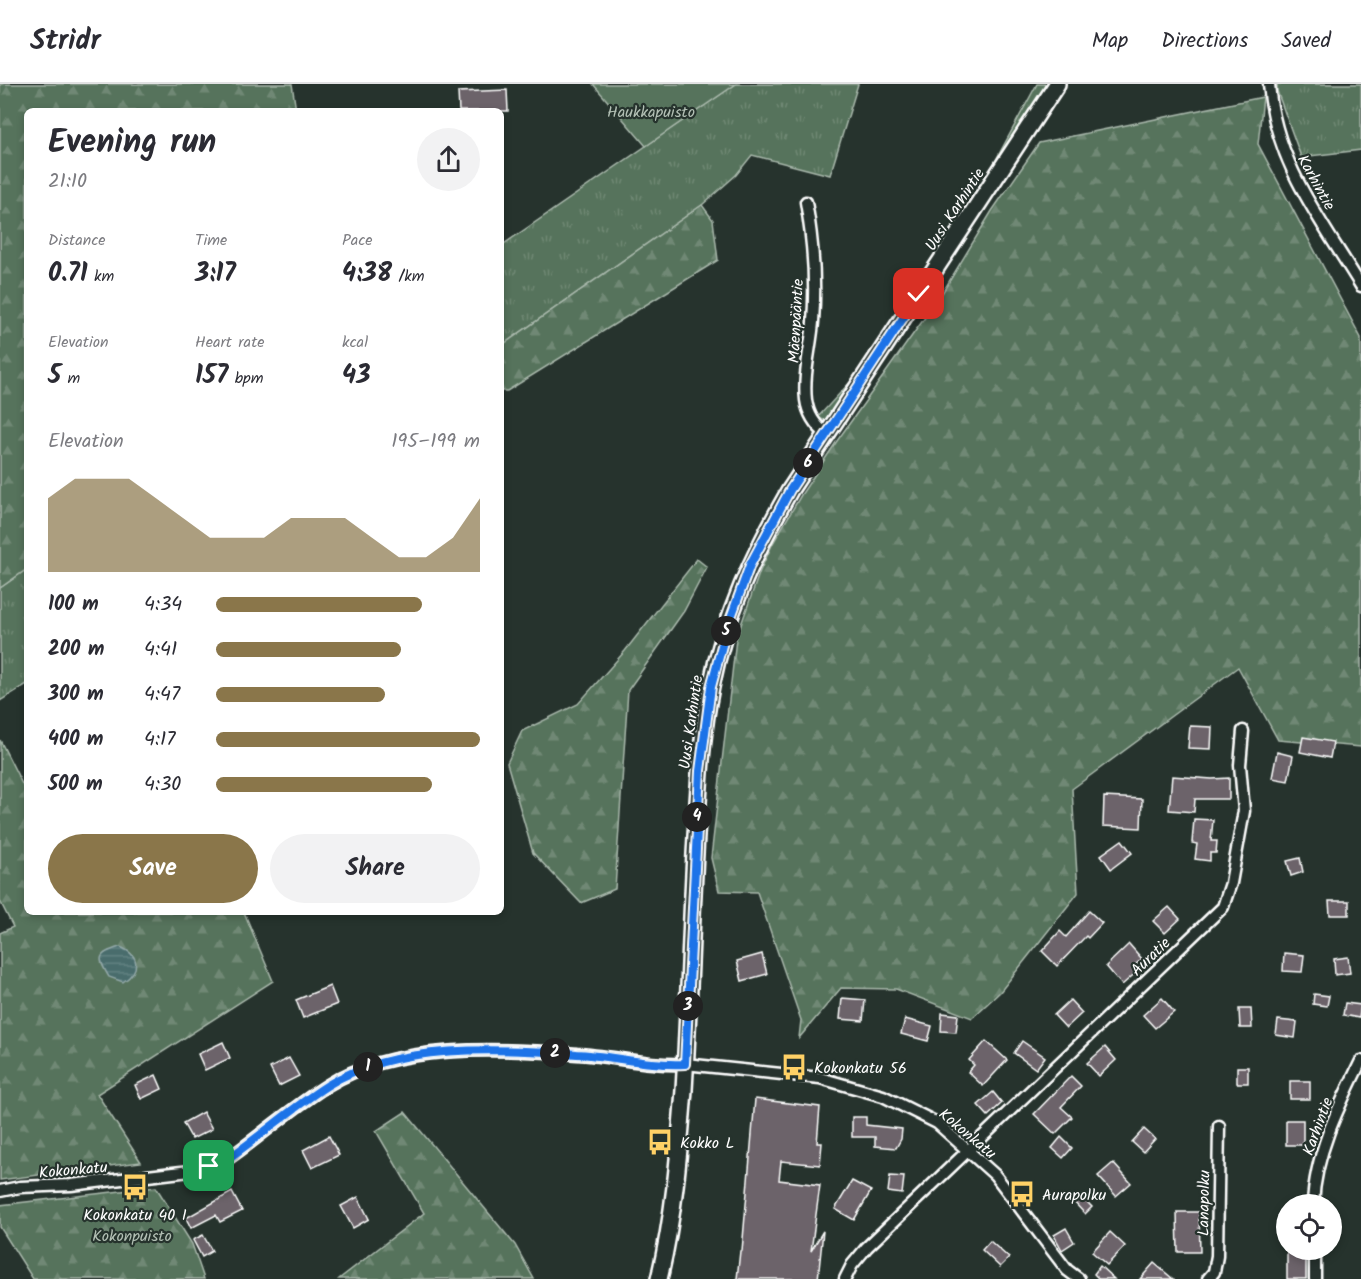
<!DOCTYPE html>
<meta charset="utf-8">
<style>
body{margin:0;font-family:Kalam,sans-serif;background:#f2f2f3;color:#2b2b33;height:100vh;display:flex;flex-direction:column;font-size:22px;white-space:nowrap}
*{box-sizing:border-box;margin:0}
p{font-size:20px;color:#7c7c81}
.icon{flex:none;width:33px;height:33px;fill:none;stroke:currentColor;stroke-width:2;stroke-linecap:round;stroke-linejoin:round}
.map{position:relative;flex:1;overflow:hidden}
.side{position:absolute;left:24px;top:24px;width:480px;height:807px;display:flex;flex-direction:column;background:#fff;border-radius:9px;box-shadow:0 3px 9px #0003}
.side>*{flex:none}
.buttons{position:absolute;left:1276px;top:1110px;display:grid;gap:12px}
.buttons a{display:grid;place-items:center;width:66px;height:66px;border-radius:50%;background:#fff;box-shadow:0 3px 9px #0003;font-size:30px}
.pin{position:absolute;display:grid;place-items:center;width:51px;height:51px;color:#fff;margin:-26px;border-radius:12px;box-shadow:0 3px 9px #0006}
.km{position:absolute;width:30px;height:30px;margin:-15px;border-radius:50%;background:#222;color:#fff;font-size:16px;line-height:30px;text-align:center}
.round{display:grid;place-items:center;flex:none;width:63px;height:63px;border-radius:32px;background:#f2f2f3}
.head{display:flex;align-items:center;justify-content:space-between;height:102px;padding:0 24px}
h1{font-size:33px;font-weight:800;line-height:45px}
.stats{display:grid;grid-template-columns:repeat(3,1fr);gap:9px;height:102px;padding:6px 24px}
.stats div{display:grid;align-content:center}
.stats b{font-size:26px;font-weight:800}
.stats small{font-size:16px;font-weight:400}
.stats p{font-size:16px}
.chart{height:168px;padding:12px 24px}
.chart p{display:flex;justify-content:space-between}
.chart svg{width:100%;height:108px;margin-top:6px;fill:#8a764a;opacity:.7}
.primary-button{display:flex;gap:12px;margin-top:auto;padding:12px 24px}
.primary-button a{flex:1;height:69px;border-radius:36px;background:#8a764a;color:#fff;font-size:24px;font-weight:800;line-height:69px;text-align:center}
.primary-button a+a{background:#f2f2f3;color:#2b2b33}
ul{padding:0 24px;list-style:none;font-size:20px}
li{display:grid;grid-template-columns:96px 72px 1fr;align-items:center;height:45px}
li i{height:15px;border-radius:8px;background:#8a764a}
header{display:flex;align-items:center;gap:36px;box-sizing:border-box;height:84px;padding:0 30px;background:#fff;border-bottom:2px solid #e1e1e2}
header strong{font-size:28px}
nav{display:flex;gap:33px;margin-inline-start:auto;font-size:21px}
.map>svg:first-child{display:block}
.grass{fill:url(#grass-tufts);stroke:#aab9ad;stroke-width:1.5}
.forest{fill:url(#forest-firs);stroke:#aab9ad;stroke-width:1.5}
.green{fill:#56735b;stroke:#aab9ad;stroke-width:1.5}
.water{fill:url(#water-rules);stroke:#91a7a7;stroke-width:1.5}
.building{fill:#6c636a;stroke:#fff;stroke-width:1.5}
.lines{fill:none;stroke-linecap:round;stroke-linejoin:round}
.street-casing{stroke:#fff;stroke-width:15}
.secondary-casing{stroke:#fff;stroke-width:20}
.street{stroke:#26332d;stroke-width:10}
.secondary{stroke:#26332d;stroke-width:15}
.route-casing{stroke:#fff;stroke-width:12}
.route{stroke:#1a73e8;stroke-width:8}
.labels{text-anchor:middle;stroke-width:4.5;stroke-linejoin:round;paint-order:stroke}
.park-label{font-size:16px;fill:#b3c0b5;stroke:#26332d}
.street-label{font-size:16px;fill:#fff;stroke:#26332d}
.poi-label{font-size:16px;fill:#fff;stroke:#26332d;text-anchor:start}
</style>
<header>
<strong>Stridr</strong>
<nav><a>Map</a><a>Directions</a><a>Saved</a></nav>
</header>
<div class="map">
<svg width="1361" height="1195" viewBox="0 0 1361 1195">
<defs>
<pattern id="grass-tufts" width="24" height="20" patternUnits="userSpaceOnUse" patternTransform="scale(1.5)"><rect width="24" height="20" fill="#56735b"/><path d="M3 7l-1-3M5 7V3M7 7l1-3M15 17l-1-3M17 17v-4M19 17l1-3" fill="none" stroke="#6f8874"/></pattern>
<pattern id="forest-firs" width="22" height="20" patternUnits="userSpaceOnUse" patternTransform="scale(1.5)"><rect width="22" height="20" fill="#56735b"/><path d="M5 1l3.5 6h-7zM16 11l3.5 6h-7z" fill="#6f8874"/></pattern>
<pattern id="water-rules" width="6" height="5" patternUnits="userSpaceOnUse" patternTransform="scale(1.5)"><rect width="6" height="5" fill="#486c6c"/><path d="M0 2.5h6" fill="none" stroke="#638282"/></pattern>
</defs>
<rect width="100%" height="100%" fill="#26332d"/>
<filter id="ink" filterUnits="userSpaceOnUse"><feTurbulence type="fractalNoise" baseFrequency=".0167" numOctaves="2"/><feDisplacementMap in="SourceGraphic" scale="12" xChannelSelector="R" yChannelSelector="G"/><feConvolveMatrix kernelMatrix="1 2 1 2 8 2 1 2 1" color-interpolation-filters="sRGB"/></filter>
<g filter="url(#ink)">
<!-- grass -->
<g class="grass">
<path d="M736 0H858L830 91 752 71 736 91 702 121 501 262V162Z"/>
<path d="M1037 0H1050L992 87 991 85Z"/>
<path d="M1277 0H1361V66L1301 73 1277 7Z"/>
<path d="M854 294 856 295 828 336H823L818 333Z"/>
<path d="M27 485V600L0 617V504Z"/>
</g>
<!-- forest -->
<g class="forest">
<path d="M0 0H292L296 27H27V485L0 504Z"/>
<path d="M1263 13 1258 60 1361 254V663L1278 656 1238 583 1072 705 1078 809 1000 908 972 934 896 905 841 904 799 954 801 936 757 808 719 807 711 774 736 555 760 487 773 459 801 411 837 357 941 211 992 127 1039 59Z"/>
<path d="M702 121 713 136 718 176 507 307H501V262Z"/>
<path d="M697 475 707 483 684 527 628 606 615 805 581 819 533 769 507 679 522 647 578 620 625 567Z"/>
<path d="M0 656 27 710V828H244L273 897 97 1010 141 1078 0 1096V849L13 843 0 817Z"/>
<path d="M405 1028 515 1161 534 1195H339L424 1129 376 1047Z"/>
<path d="M156 1103 192 1160 204 1195H33L0 1143V1121Z"/>
</g>
<!-- green -->
<path class="green" d="M593 0H736L646 62Z"/>
<!-- water -->
<path class="water" d="M120 863C140 871 141 886 123 898L109 893C97 873 97 870 120 863Z"/>
<!-- building -->
<g class="building">
<path d="M507 6 508 27H459L458 8Z"/>
<path d="M1190 642 1212 643 1211 665 1188 664Z"/>
<path d="M1303 653 1333 658 1330 674 1300 668Z"/>
<path d="M1277 668 1293 672 1288 697 1272 694Z"/>
<path d="M1172 692 1212 695 1229 694V715H1195L1194 728 1169 726Z"/>
<path d="M1104 713 1142 715 1141 744 1103 742Z"/>
<path d="M1194 735 1213 736 1211 757H1217L1216 769H1210V777L1195 775 1197 760 1192 759Z"/>
<path d="M1122 756 1132 769 1111 785 1101 771Z"/>
<path d="M1300 774 1303 788 1291 792 1287 777Z"/>
<path d="M1329 817H1349V831H1330Z"/>
<path d="M1169 823 1180 835 1165 849 1153 837Z"/>
<path d="M1089 827 1102 839 1088 854 1086 852 1057 882 1042 867 1060 847 1066 853Z"/>
<path d="M1129 860 1142 875 1136 880 1140 885 1122 901 1106 882Z"/>
<path d="M1284 869 1304 871 1302 888 1283 887Z"/>
<path d="M762 870 767 890 742 897 737 877Z"/>
<path d="M1348 873 1350 889 1335 891 1334 875Z"/>
<path d="M330 902 337 920 303 934 296 916Z"/>
<path d="M1314 910 1329 912 1327 922 1313 920Z"/>
<path d="M842 914 865 916 863 937 840 935Z"/>
<path d="M1162 914 1174 928 1155 944 1143 931Z"/>
<path d="M1070 916 1082 929 1066 944 1054 931Z"/>
<path d="M1345 919 1361 921 1359 934 1343 931Z"/>
<path d="M1239 925H1251L1252 944H1240Z"/>
<path d="M942 929 958 931 956 948 941 947Z"/>
<path d="M905 935 932 942 928 957 901 950Z"/>
<path d="M1278 936 1297 938 1295 954 1276 951Z"/>
<path d="M986 957 1007 976 983 1002 968 988 974 981 969 976Z"/>
<path d="M1022 957 1045 973 1036 985 1014 969Z"/>
<path d="M223 958 230 974 205 986 198 970Z"/>
<path d="M1105 963 1116 976 1099 992 1087 979Z"/>
<path d="M289 974 299 992 279 1002 270 984Z"/>
<rect x="1237" y="983" width="11" height="16"/>
<path d="M156 991 162 1005 141 1015 135 1001Z"/>
<path d="M1071 992 1081 1002 1061 1023 1072 1033 1055 1050 1034 1030Z"/>
<rect x="1290" y="997" width="20" height="18"/>
<path d="M993 1008 1002 1019 988 1032 978 1021Z"/>
<path d="M755 1015 820 1023 817 1059H822L820 1081 781 1077 779 1096 820 1101 811 1167 823 1147 818 1195H737L740 1167H742Z"/>
<path d="M203 1028 212 1045 192 1055 183 1039Z"/>
<path d="M852 1033H866V1041L902 1045 901 1055 896 1064 875 1062V1053H852Z"/>
<rect x="1286" y="1036" width="17" height="25"/>
<path d="M1144 1045 1155 1055 1143 1068 1132 1058Z"/>
<path d="M329 1052 339 1071 312 1084 303 1066Z"/>
<path d="M1061 1053 1072 1064 1063 1074 1052 1064Z"/>
<path d="M1113 1079 1131 1099 1116 1112 1098 1092Z"/>
<path d="M890 1092 904 1093 902 1110 888 1108Z"/>
<path d="M852 1097 871 1107 854 1136 835 1125Z"/>
<path d="M232 1108 242 1127 220 1138 216 1131 191 1144 186 1134Z"/>
<path d="M1081 1112 1092 1123 1085 1130 1074 1118Z"/>
<path d="M358 1113 369 1135 353 1144 341 1122Z"/>
<path d="M1177 1128H1199L1200 1168H1178Z"/>
<path d="M1066 1144 1074 1158 1062 1166 1054 1151Z"/>
<path d="M1110 1148 1125 1162 1107 1181 1092 1168Z"/>
<path d="M203 1151 212 1167 202 1173 193 1156Z"/>
<path d="M990 1157 1009 1174 1000 1183 982 1166Z"/>
<rect x="1287" y="1166" width="19" height="29"/>
<path d="M1154 1179 1173 1195H1140Z"/>
<path d="M1100 1182 1114 1195H1099L1094 1190Z"/>
</g>
<g class="lines">
<!-- street casing -->
<g class="street-casing">
<g id="street">
<path d="M1269 0C1275 79 1321 136 1361 202"/>
<path d="M806 118C813 157 816 198 813 238 811 263 803 291 806 316 808 331 815 341 827 351"/>
<path d="M0 1107 20 1103 71 1101 190 1087 226 1076C261 1052 293 1023 328 1001 395 959 501 964 577 970 613 972 649 982 685 980L820 994 883 1012 937 1039 995 1091 1067 1186 1079 1195"/>
<path d="M1313 1120C1315 1069 1339 1022 1361 977"/>
<path d="M1315 1166V1195"/>
<path d="M845 1195 852 1181 867 1163 1223 823 1231 799 1244 727 1240 681 1243 647"/>
<path d="M1208 1195 1214 1188 1217 1172 1219 1042"/>
</g>
</g>
<!-- secondary casing -->
<g class="secondary-casing">
<path id="secondary" d="M659 1195C674 1132 679 1070 684 1006 689 922 691 837 696 752 699 703 701 652 711 603 725 531 754 469 790 406L1057 0"/>
</g>
<!-- street -->
<use href="#street" class="street"/>
<!-- secondary -->
<use href="#secondary" class="secondary"/>
</g>
</g>
<g class="lines" filter="url(#ink)">
<!-- route casing -->
<g class="route-casing">
<path id="route" d="M209 1082 226 1076C261 1052 293 1023 328 1001 395 959 501 964 577 970 613 972 649 982 685 980L700 687 711 603 725 550 750 481 790 406 919 210"/>
</g>
<!-- route -->
<use href="#route" class="route"/>
</g>
<!-- icons -->
<defs>
<g id="bus-bare" transform="scale(2.07)"><path d="M-5-6H5V4H4V6H2V4H-2V6H-4V4H-5ZM-3.5-4V0h7V-4ZM-3.5 1.2v1.5H-2V1.2ZM2 1.2v1.5H3.5V1.2Z" fill="#ffd166" stroke="#26332d" stroke-width="2.5" paint-order="stroke"/></g>
</defs>
<g fill-rule="evenodd">
<use href="#bus-bare" x="794" y="983"/>
<use href="#bus-bare" x="660" y="1058"/>
<use href="#bus-bare" x="135" y="1103"/>
<use href="#bus-bare" x="1022" y="1110"/>
</g>
<g class="labels">
<!-- park labels -->
<g class="park-label">
<text x="651" y="33">Haukkapuisto</text>
<text x="132" y="1157">Kokonpuisto</text>
</g>
<!-- street labels -->
<g class="street-label">
<text transform="translate(1317 98) rotate(61)" y="6">Karhintie</text>
<text transform="translate(954 125) rotate(-57)" y="6">Uusi Karhintie</text>
<text transform="translate(795 237) rotate(-87)" y="6">Mäenpääntie</text>
<text transform="translate(690 638) rotate(-82)" y="6">Uusi Karhintie</text>
<text transform="translate(1150 872) rotate(-44)" y="6">Auratie</text>
<text transform="translate(1317 1042) rotate(-70)" y="6">Karhintie</text>
<text transform="translate(968 1049) rotate(40)" y="6">Kokonkatu</text>
<text transform="translate(73 1085) rotate(-5)" y="6">Kokonkatu</text>
<text transform="translate(1203 1119) rotate(-89)" y="6">Lanapolku</text>
</g>
<!-- poi labels -->
<g class="poi-label">
<text x="814" y="989">Kokonkatu 56</text>
<text x="680" y="1064">Kokko L</text>
<text x="1042" y="1116">Aurapolku</text>
<text x="135" y="1136" text-anchor="middle">Kokonkatu 40 I</text>
</g>
</g>
</svg>
<div class="buttons">
<a><svg class="icon" aria-label="locate" viewBox="0 0 24 24"><circle cx="12" cy="12" r="6"/><path d="M12 2v4M12 18v4M2 12h4M18 12h4"/></svg></a>
</div>
<div class="pin" style="left:209px;top:1082px;background:#1e9e55"><svg class="icon" aria-label="arrive" viewBox="0 0 24 24"><path d="M6 21V4h12l-3 4 3 4H6"/></svg></div>
<div class="pin" style="left:919px;top:210px;background:#d93025"><svg class="icon" aria-label="check" viewBox="0 0 24 24"><path d="M5 12l5 5 9-10"/></svg></div>
<b class="km" style="left:368px;top:983px">1</b>
<b class="km" style="left:555px;top:969px">2</b>
<b class="km" style="left:688px;top:922px">3</b>
<b class="km" style="left:697px;top:733px">4</b>
<b class="km" style="left:726px;top:547px">5</b>
<b class="km" style="left:808px;top:379px">6</b>
<section class="side">
<div class="head"><div><h1>Evening run</h1><p>21:10</p></div><a class="round"><svg class="icon" aria-label="share" viewBox="0 0 24 24"><path d="M12 15V3M7 8l5-5 5 5M5 13v7h14v-7"/></svg></a></div>
<div class="stats">
<div><p>Distance</p><b>0.71<small> km</small></b></div>
<div><p>Time</p><b>3:17</b></div>
<div><p>Pace</p><b>4:38<small> /km</small></b></div>
</div>
<div class="stats">
<div><p>Elevation</p><b>5<small> m</small></b></div>
<div><p>Heart rate</p><b>157<small> bpm</small></b></div>
<div><p>kcal</p><b>43</b></div>
</div>
<div class="chart"><p><span>Elevation</span>195–199 m</p>
<svg viewBox="0 0 160 44" preserveAspectRatio="none"><path d="M0 44V14L10 6L20 6L30 6L40 14L50 22L60 30L70 30L80 30L90 22L100 22L110 22L120 30L130 38L140 38L150 30L160 14V44z"/></svg>
</div>
<ul>
<li><b>100 m</b>4:34<i style="width:78%"></i></li>
<li><b>200 m</b>4:41<i style="width:70%"></i></li>
<li><b>300 m</b>4:47<i style="width:64%"></i></li>
<li><b>400 m</b>4:17<i style="width:100%"></i></li>
<li><b>500 m</b>4:30<i style="width:82%"></i></li>
</ul>
<div class="primary-button"><a>Save</a><a>Share</a></div>
</section>
</div>
